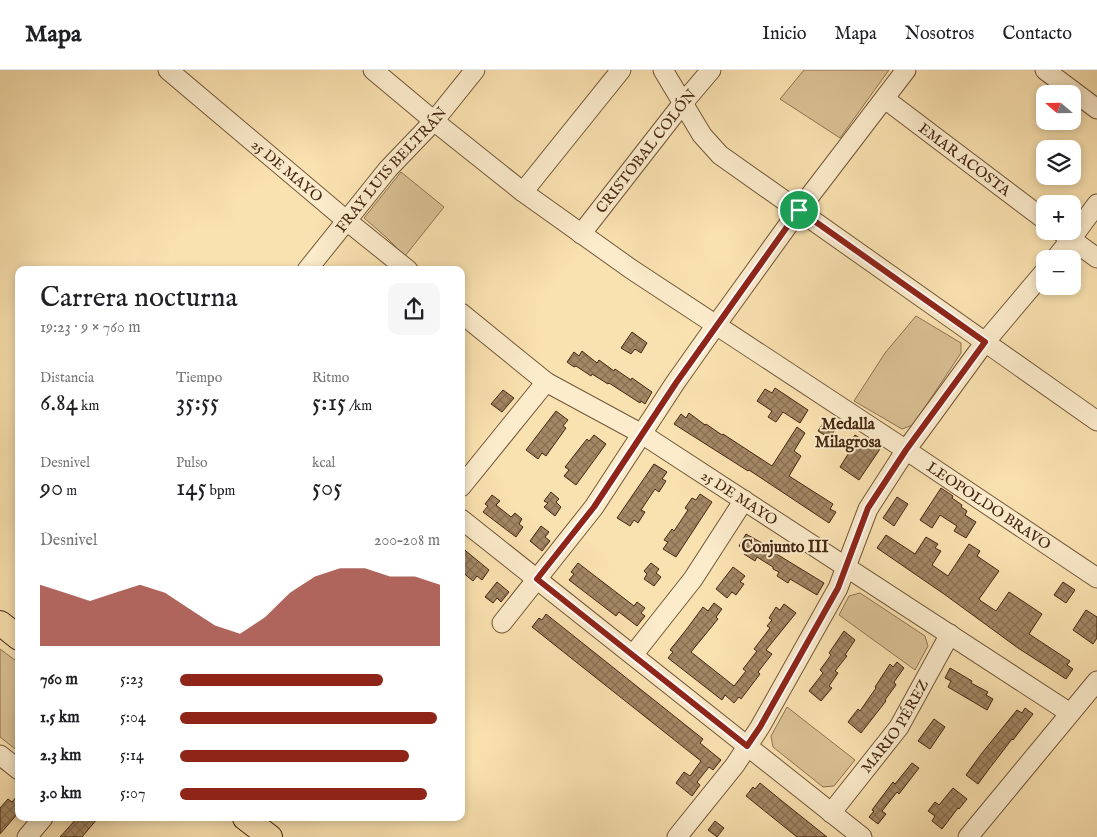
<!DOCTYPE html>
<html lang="es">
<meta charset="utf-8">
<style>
body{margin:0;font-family:"IM FELL English",serif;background:#f6f6f6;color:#202124;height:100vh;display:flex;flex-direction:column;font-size:19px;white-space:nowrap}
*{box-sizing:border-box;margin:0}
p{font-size:16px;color:#757577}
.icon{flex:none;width:28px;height:28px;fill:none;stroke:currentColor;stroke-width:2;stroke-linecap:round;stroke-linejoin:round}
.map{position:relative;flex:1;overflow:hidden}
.panel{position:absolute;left:15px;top:196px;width:450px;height:555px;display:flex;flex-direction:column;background:#fff;border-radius:10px;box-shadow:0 2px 8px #0003}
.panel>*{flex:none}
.needle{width:32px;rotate:290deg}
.controls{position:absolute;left:1036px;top:15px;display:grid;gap:10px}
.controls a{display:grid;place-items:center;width:45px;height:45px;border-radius:10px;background:#fff;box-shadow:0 2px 8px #0003;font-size:25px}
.pin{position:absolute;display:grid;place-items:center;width:42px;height:42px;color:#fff;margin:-21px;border:2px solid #fff;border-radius:50%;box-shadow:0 1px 5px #0007}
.round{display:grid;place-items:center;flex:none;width:52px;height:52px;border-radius:10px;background:#f6f6f6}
.summary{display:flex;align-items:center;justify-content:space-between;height:85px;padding:0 25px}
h1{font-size:28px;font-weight:600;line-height:38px}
.stats{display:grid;grid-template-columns:repeat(3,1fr);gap:8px;height:85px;padding:5px 25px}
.stats div{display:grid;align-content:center}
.stats b{font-size:25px;font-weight:600}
.stats small{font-size:14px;font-weight:400}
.stats p{font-size:14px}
.chart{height:140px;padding:10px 25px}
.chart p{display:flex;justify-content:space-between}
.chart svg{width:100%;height:90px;margin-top:5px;fill:#8f2418;opacity:.7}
ul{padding:0 25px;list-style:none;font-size:16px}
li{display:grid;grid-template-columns:80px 60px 1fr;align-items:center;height:38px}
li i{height:12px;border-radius:6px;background:#8f2418}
header{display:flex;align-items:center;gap:30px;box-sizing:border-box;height:70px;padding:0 25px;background:#fff;border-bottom:1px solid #e0e0e0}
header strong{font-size:24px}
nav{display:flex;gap:28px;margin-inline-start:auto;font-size:18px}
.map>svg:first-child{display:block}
.green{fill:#dbc295;stroke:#907454}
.building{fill:url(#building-cross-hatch);stroke:#452713}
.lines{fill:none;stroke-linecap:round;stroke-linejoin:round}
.minor-casing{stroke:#72563a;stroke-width:21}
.major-casing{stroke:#452713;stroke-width:26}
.minor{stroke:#fceccc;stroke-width:19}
.major{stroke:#fae2b0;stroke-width:24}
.route-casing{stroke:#fff;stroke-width:10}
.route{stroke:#8f2418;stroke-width:6}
.labels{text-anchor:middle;stroke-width:4;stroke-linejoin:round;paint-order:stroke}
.street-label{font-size:15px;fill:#452713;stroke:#fceccc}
.neighbourhood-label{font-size:16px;font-weight:bold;fill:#452713;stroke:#fceccc}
</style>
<header>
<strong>Mapa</strong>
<nav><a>Inicio</a><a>Mapa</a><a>Nosotros</a><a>Contacto</a></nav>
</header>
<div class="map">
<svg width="1097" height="767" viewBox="0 0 1097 767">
<defs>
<pattern id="building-cross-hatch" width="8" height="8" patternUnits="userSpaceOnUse" patternTransform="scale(1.25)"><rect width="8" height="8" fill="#a38865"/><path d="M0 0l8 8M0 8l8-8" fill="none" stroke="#876f52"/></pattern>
</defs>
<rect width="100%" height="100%" fill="#fae2b0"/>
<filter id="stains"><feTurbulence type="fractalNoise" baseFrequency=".004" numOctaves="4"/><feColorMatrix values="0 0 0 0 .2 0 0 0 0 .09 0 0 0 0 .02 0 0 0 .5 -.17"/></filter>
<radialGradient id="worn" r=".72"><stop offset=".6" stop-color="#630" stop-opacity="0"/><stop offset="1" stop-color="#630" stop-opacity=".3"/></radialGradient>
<!-- green -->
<g class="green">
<path d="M804 0H889L840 68 780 29Z"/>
<path d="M401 102 444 137 405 186 386 167 364 148Z"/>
<path d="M916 246 961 273V283L913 355 902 359 854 331 885 283Z"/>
<path d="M860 523 925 566 928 576 915 600 839 545 849 526Z"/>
<path d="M0 579 19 593V682L0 667Z"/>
<path d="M787 637 855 690 834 716 823 717 773 677 771 666Z"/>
</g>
<!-- building -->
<g class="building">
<path d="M632 262 647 273 641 283 635 279 631 284 621 278Z"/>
<path d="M582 281 597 293 599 290 614 301 615 299 631 310 632 308 652 322 645 334 641 331 640 333 609 313 608 314 592 304 591 306 576 296 574 297 567 292 574 282 579 286Z"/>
<path d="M775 318 808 340 800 353 783 342 776 352 768 347 772 341 757 331 765 319 772 323Z"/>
<path d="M503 320 514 328 502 342 491 334Z"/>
<path d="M556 341 568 350 563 356 566 358 546 386 542 383 538 389 526 380Z"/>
<path d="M689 343 705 355 706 354 722 365 723 364 772 396 797 357 805 363 794 381 801 386 789 406 833 434 830 439 836 442 829 453 749 400 748 401 674 354 681 344 686 348Z"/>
<path d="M825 350 837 357 829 368 818 361Z"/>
<path d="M594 365 606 374 576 415 564 406 569 400 565 397 587 369 589 371Z"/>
<path d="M855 365 865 371 866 369 880 379 859 410 840 397 850 381 845 379Z"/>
<path d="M654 394 667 402 662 409 666 411 659 422 655 419 641 440 645 442 638 453 634 450 630 456 617 448Z"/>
<path d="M941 418 953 426 952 428 962 435 961 437 967 441 965 445 976 452 966 468 954 461 957 456 940 445 932 458 920 450Z"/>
<path d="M551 422 559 429 556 432 561 437 555 446 544 437 548 433 544 431Z"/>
<path d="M700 424 712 432 676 487 663 479 668 472 664 470 672 459 674 461 688 440 685 438 692 428 696 430Z"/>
<path d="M492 425 500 431 496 435 511 447 515 443 522 449 519 454 523 457 516 467 483 442 488 436 485 434Z"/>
<path d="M897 427 908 434 894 456 883 448Z"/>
<path d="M541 456 549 462 545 467 550 471 542 481 530 471Z"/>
<path d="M746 464 771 478 770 480 824 513 817 525 790 509 788 513 777 506 779 502 773 499V497L757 487 755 491 744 484 746 480 739 476Z"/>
<path d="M886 465 915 484 926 467 938 474 935 478 941 481 932 495 948 506 969 474 980 481 977 486 999 501 979 529 981 531 996 541 1009 522 1042 544 1029 564 1070 591 1067 595 1073 599 1066 609 1018 578 944 524 877 478Z"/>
<path d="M461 477 489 500 482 510 477 506 473 511 461 501Z"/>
<path d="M578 493 634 536 637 532 645 538 641 543 645 546 637 556 619 542 616 546 569 510 574 504 571 502Z"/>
<path d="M651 493 659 499 656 503 661 507 654 516 644 509 647 504 644 501Z"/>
<path d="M733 497 745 506 740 512 744 514 736 525 732 522 727 528 716 519Z"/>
<path d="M497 512 509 522 501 532 497 528 493 533 485 527Z"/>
<path d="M1063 512 1075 520 1066 533 1054 525Z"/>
<path d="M714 533 722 539 716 547 718 549 691 582 734 616 746 601 743 599 757 581 754 579 770 558 767 556 772 550 769 548 776 537 780 540 784 534 796 543 766 580 772 584 758 602 760 604 741 629 739 627 734 633 725 625 722 630 668 588 673 582 670 580 686 560 703 537 708 541Z"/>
<path d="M1086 540 1097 547V568L1093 574 1073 560Z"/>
<path d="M546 544 703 669 700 673 721 690 713 700 709 697 697 712 700 715 692 726 676 713 684 702 690 706 701 691 532 557 539 548 542 550Z"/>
<path d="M844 561 855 570 845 585 847 586 835 601 838 603 829 616 832 618 821 631 809 621 823 603 820 600 831 585 829 583Z"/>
<path d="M897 592 904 598 894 612 896 615 885 630 886 631 861 663 848 652 858 639 860 641 876 618 875 617 890 594 893 597Z"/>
<path d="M950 598 972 611 971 613 988 622 986 625 993 629 987 640 948 617 951 611 945 608Z"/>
<path d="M1025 638 1033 644 1013 670 1012 669 989 699 978 714 966 705 982 683 1017 640 1022 643Z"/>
<path d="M934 649 945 657 930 679 918 671Z"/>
<path d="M912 693 919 698 899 724 897 722 882 741 886 744 878 754 869 747 874 741 872 740 893 712 895 714Z"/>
<path d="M760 713 782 731 827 767H797L746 726 753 717 755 719Z"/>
<path d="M953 718 967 729 959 739 958 738 942 759 932 751 935 746 928 741 935 732 939 735Z"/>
<path d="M19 724V742L0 764V738L8 729 12 732Z"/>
<path d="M77 748H98L82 767H60Z"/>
<path d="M715 751 724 758 717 767 708 760Z"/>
</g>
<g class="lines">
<!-- minor casing -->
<g class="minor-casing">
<g id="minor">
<path id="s1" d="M168 0 347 151 408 200"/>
<path id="s2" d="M373 0 434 51 523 122 631 199 906 380 1097 508"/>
<path d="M663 0 702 65 720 85 1097 351"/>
<path d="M1045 0 1097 39"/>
<path id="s3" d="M885 29 1045 150"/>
<path d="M523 122 621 0"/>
<path d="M1060 161 1097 188"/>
<path id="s4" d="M581 164 683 33 711 0"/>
<path d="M1055 189 1071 169 1097 134"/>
<path id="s5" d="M307 200 388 99 434 51 475 0"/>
<path id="s6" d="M461 243 546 312 642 364 1070 643"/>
<path d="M461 417 546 312"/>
<path d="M461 449 862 767"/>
<path d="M502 553 594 437 675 313 716 255 799 140 906 0"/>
<path d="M633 585 693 509 744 430"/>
<path d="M0 685 19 700"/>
<path id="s7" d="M831 743 899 657 950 564"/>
<path d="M27 767 43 748"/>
<path d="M677 767 735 695 760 657 838 518 868 439 906 380 985 272 1045 201"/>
<path d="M968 767 1097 611"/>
</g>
</g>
<!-- major casing -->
<g class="major-casing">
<g id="major">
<path d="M0 553 19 568"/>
<path d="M245 748 270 767"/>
</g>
</g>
<!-- minor -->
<use href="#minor" class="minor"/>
<!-- major -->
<use href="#major" class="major"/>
</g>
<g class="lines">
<!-- route casing -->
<g class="route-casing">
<path id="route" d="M799 140 985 272 906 380 868 438 838 518 760 657 747 676 537 509 594 437 676 313Z"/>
</g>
<!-- route -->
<use href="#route" class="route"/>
</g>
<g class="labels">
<!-- street labels -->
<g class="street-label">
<text dy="5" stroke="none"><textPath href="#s4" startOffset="105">CRISTOBAL COLÓN</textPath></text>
<text dy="5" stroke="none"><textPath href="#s3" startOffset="100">EMAR ACOSTA</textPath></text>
<text dy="5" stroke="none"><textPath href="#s5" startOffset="131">FRAY LUIS BELTRÁN</textPath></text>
<text dy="5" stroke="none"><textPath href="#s1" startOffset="156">25 DE MAYO</textPath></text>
<text dy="5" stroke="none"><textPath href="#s6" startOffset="335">25 DE MAYO</textPath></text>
<text dy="5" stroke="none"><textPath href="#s2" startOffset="755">LEOPOLDO BRAVO</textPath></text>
<text dy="5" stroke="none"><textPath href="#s7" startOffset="108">MARIO PÉREZ</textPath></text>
</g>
<!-- neighbourhood labels -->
<g class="neighbourhood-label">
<text x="848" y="359">Medalla<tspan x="848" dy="18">Milagrosa</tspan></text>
<text x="785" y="482">Conjunto III</text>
</g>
</g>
<rect width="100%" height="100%" filter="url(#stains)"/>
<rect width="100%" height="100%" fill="url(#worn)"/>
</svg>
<div class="controls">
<a><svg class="needle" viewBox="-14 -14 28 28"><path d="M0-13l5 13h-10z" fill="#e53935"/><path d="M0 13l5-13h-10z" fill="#757577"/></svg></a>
<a><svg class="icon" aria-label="layers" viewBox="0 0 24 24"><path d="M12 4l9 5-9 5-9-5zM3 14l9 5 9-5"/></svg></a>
<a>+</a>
<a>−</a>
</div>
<div class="pin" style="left:799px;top:140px;background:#1e9e55"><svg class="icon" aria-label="arrive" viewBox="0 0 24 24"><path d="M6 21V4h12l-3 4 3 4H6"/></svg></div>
<section class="panel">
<div class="summary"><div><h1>Carrera nocturna</h1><p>19:23 · 9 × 760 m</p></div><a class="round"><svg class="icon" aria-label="share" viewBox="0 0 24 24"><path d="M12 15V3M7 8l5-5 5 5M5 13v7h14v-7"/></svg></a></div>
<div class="stats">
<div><p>Distancia</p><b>6.84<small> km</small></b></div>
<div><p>Tiempo</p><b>35:55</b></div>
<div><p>Ritmo</p><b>5:15<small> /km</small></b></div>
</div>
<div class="stats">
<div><p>Desnivel</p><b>90<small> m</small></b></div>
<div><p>Pulso</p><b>145<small> bpm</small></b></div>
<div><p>kcal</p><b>505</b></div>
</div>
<div class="chart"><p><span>Desnivel</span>200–208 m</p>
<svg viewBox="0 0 160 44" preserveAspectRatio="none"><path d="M0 44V14L10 18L20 22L30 18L40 14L50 18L60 26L70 34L80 38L90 30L100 18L110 10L120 6L130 6L140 10L150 10L160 14V44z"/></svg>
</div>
<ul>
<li><b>760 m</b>5:23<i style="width:78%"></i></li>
<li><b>1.5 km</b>5:04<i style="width:99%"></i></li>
<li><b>2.3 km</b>5:14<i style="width:88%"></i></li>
<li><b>3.0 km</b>5:07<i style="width:95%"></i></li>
</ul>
</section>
</div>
